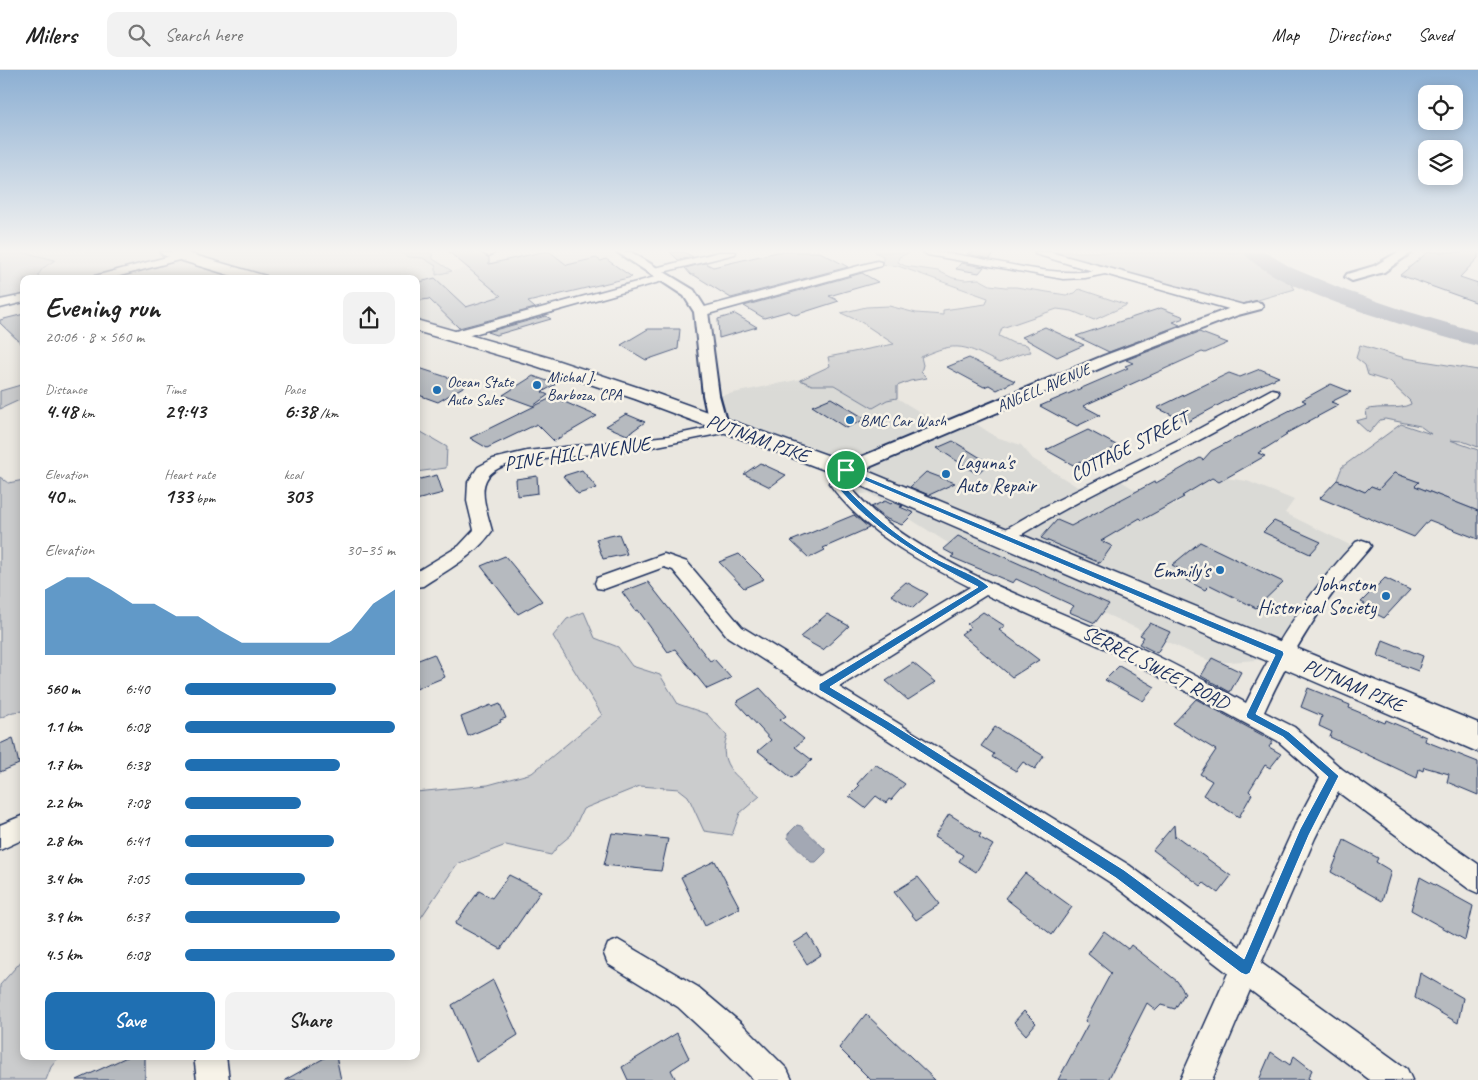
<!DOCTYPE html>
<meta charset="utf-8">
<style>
body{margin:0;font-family:Caveat,sans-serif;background:#f2f2f2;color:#222;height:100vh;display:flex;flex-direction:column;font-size:19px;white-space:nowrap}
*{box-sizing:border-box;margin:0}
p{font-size:16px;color:#767676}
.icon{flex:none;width:28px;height:28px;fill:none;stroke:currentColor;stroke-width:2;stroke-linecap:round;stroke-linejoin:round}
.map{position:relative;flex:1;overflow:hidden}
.side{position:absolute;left:20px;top:205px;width:400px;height:785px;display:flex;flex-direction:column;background:#fff;border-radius:10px;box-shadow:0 2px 12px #0003}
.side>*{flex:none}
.buttons{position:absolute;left:1418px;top:15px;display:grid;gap:10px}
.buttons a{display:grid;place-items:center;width:45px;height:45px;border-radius:10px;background:#fff;box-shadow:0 2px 12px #0003;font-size:25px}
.pin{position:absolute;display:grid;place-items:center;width:42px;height:42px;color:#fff;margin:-21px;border:2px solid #fff;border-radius:50%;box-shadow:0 1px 5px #0007}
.round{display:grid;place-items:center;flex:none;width:52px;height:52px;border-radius:10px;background:#f2f2f2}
.headline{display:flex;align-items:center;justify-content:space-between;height:85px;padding:0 25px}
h1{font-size:28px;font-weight:800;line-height:38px}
.figures{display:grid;grid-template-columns:repeat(3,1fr);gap:8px;height:85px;padding:5px 25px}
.figures div{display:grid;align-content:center}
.figures b{font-size:21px;font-weight:800}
.figures small{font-size:14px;font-weight:400}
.figures p{font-size:14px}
.chart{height:140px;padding:10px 25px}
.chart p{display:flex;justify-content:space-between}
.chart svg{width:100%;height:90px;margin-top:5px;fill:#1f6fb2;opacity:.7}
.cta{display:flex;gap:10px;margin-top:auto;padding:10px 25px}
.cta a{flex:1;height:58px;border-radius:10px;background:#1f6fb2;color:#fff;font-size:20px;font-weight:800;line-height:58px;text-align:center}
.cta a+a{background:#f2f2f2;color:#222}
ul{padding:0 25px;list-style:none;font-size:16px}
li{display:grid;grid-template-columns:80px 60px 1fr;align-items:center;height:38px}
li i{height:12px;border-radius:6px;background:#1f6fb2}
header{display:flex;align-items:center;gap:30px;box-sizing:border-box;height:70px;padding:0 25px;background:#fff;border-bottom:1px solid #e0e0e0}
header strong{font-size:24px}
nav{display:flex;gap:28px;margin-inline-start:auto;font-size:18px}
.search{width:350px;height:45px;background:#f2f2f2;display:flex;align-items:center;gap:12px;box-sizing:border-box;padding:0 18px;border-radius:10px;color:#767676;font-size:19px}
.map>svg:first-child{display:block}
.built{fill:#dadad6}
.green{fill:#cbcccd;stroke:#737e96}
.water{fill:#a3a8b4;stroke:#6d7892}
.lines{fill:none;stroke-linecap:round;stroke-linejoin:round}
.river{fill:#a3a8b4;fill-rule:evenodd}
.building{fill:#b6babf;stroke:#1b2f5e}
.minor-casing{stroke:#1b2f5e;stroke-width:3}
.tertiary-casing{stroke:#1b2f5e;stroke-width:4}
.primary-casing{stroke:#1b2f5e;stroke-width:3}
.minor{fill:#f7f3e8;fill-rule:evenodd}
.tertiary{fill:#f7f3e8;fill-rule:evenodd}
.primary{fill:#f7f3e8;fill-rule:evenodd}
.route{fill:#1f6fb2;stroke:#fff;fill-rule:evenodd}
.poi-dot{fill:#1f6fb2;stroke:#f7f3e8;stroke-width:2}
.labels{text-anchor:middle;stroke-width:5;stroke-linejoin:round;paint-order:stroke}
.far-poi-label{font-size:16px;fill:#1b2f5e;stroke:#f7f3e8;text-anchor:start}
.far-street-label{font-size:16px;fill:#1b2f5e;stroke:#f7f3e8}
.street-label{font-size:20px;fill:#1b2f5e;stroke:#f7f3e8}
.poi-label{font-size:20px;fill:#1b2f5e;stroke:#f7f3e8;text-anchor:end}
</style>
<header>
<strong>Milers</strong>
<div class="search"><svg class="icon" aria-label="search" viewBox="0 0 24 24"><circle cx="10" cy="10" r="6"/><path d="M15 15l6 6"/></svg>Search here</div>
<nav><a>Map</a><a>Directions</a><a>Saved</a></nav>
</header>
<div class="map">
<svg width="1478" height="1010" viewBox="0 0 1478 1010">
<rect width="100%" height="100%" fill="#eae7e0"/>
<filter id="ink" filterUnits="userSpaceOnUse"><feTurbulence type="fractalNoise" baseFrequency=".02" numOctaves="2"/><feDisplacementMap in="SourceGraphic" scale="10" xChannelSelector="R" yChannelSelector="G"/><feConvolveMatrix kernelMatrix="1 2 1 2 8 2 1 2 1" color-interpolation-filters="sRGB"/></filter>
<g filter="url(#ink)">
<!-- built -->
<g class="built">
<path d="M22 182H400L409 187 423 188 436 196V205L534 182 624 183 456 248 444 264 416 257V209H250L242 206 235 209H141L154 205 95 209H41L38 205 43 198 55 190Z"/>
<path d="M801 309 812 315H834L873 338 887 330 897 328 944 357 969 349 996 367 1021 375 1033 389 1084 421 1116 408 1152 430 1168 436 1179 433 1182 427 1198 414 1219 407 1247 411 1294 430 1285 443 1362 481 1272 589 1214 593 948 473 869 423 852 426 835 409 834 399 726 357 714 327Z"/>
</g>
<!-- green -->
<g class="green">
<path d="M0 182H22L55 190 43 198 38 205 41 209H24V228L0 234Z"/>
<path d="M400 182H432L433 189 452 201 436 205V196L423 188 409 187Z"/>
<path d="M875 182H911L899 187 898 192 905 196 938 201 953 208 965 210 979 209 990 215 1005 217H1016L1066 225 1075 223 1079 219 1127 235 1094 250 1072 241 1057 239 1002 258 999 266 1013 273 1027 275 1031 282C1018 283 1011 289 999 293 966 276 957 270 921 287L923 295 921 302 927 308 910 311 897 316V328L887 330 873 338 834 315H812L800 310 830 296 828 287 894 274 861 252 841 243 866 237 889 236 916 243 943 245V240L986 234 988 228 898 196 875 195 883 191V186Z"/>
<path d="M1046 182H1244L1291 214 1295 219 1241 235Z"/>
<path d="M1360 275 1405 288 1478 300V377L1462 371 1450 370 1478 380V441L1415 416 1418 412 1394 403 1379 419 1371 416 1365 422 1337 410 1342 397 1401 354 1431 364 1420 356 1385 349 1380 350 1369 363 1356 351 1367 348 1366 340C1381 335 1397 341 1411 334L1410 331 1390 312 1368 305 1365 295 1356 288Z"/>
<path d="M24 314V328L0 339V321Z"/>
<path d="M416 359 447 377 446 398 416 402Z"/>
<path d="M0 407 8 413 24 410V641L13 642 0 648Z"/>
<path d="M584 542 595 568 618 577 632 596 660 605 678 634 707 644 727 666C716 697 740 708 760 726L740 743 732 765 704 761 688 726 679 719 640 716 583 739 571 765 559 775 551 785 506 775 457 794 416 855V722L488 715 532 703 602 645 553 566 567 549Z"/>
<path d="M24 888V986H60L51 997 46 1010H0V915Z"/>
</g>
<!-- water -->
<path class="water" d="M797 755 801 756 825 779 826 782 816 792H811L788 768V764Z"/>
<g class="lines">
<!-- river -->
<path class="river" d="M1243 182H1265L1292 198 1347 221 1406 241 1478 262V276C1431 264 1269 219 1243 182Z"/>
</g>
<!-- building -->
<g class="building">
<path d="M449 182H479L489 188V194L542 182H550L567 195 596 188 601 191 606 189 632 207 528 232 535 238 459 258 429 229 416 231V213L435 208 466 237 501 226Z"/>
<path d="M670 182H684L693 187 678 190Z"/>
<path d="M777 182H820L848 197 731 228 694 205H691L685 198 705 193 713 197Z"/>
<path d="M969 182H995L990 189 967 184Z"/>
<path d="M1428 182H1478V188L1460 207 1478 213V233L1400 205Z"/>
<path d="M961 193 984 197 979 203 956 199Z"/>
<path d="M862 203 878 212 829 226 839 231 795 245 789 241 764 248 744 236Z"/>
<path d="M1161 238 1182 246 1184 248 1173 252 1180 255 1109 282 1076 266Z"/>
<path d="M24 244V276L0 253V250Z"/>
<path d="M735 244 757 257 719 268 718 249Z"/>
<path d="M546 246 551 249 496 265 487 262Z"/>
<path d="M1045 257 1084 275 1057 287 1022 267Z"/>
<path d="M648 259H680L678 279 646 290 621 275Z"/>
<path d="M1199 262 1228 273 1205 283 1202 282 1083 336 1100 345 1077 356 1040 336 1128 298 1125 296 1133 293 1126 290Z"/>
<path d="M969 288 996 302 1015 311 997 320 989 315 984 317 947 297Z"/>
<path d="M416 297 468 314 438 332 416 324Z"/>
<path d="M1260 299 1279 307 1239 324 1187 352 1157 338 1229 303 1240 307Z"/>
<path d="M533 306 556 314 542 322 548 325 533 336 503 325Z"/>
<path d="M1331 314 1351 322 1331 332 1339 335 1285 364 1287 365 1258 383 1265 386 1219 412 1212 408 1182 426 1184 427 1142 450 1140 448 1101 471 1112 476 1100 493 1041 468 1057 450 1071 456 1154 412 1156 413 1200 388 1203 390 1211 381 1306 332 1302 330Z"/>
<path d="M553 327 597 346 554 371 537 354 487 378 470 368Z"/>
<path d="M831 328 866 349 846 358 812 336Z"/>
<path d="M626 344 645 352 627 365 606 356Z"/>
<path d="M1088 360 1118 376 1084 394 1080 391 1073 395 1046 380Z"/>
<path d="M953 371 989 393 977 404 937 378Z"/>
<path d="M760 393 786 405 770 417 744 404Z"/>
<path d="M582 400 597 418 578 424 563 406Z"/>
<path d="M926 402 955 413 929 425 910 417Z"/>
<path d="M1394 403 1419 412 1415 416 1478 441V469L1429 450 1414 467 1320 428 1337 410 1365 422 1371 416 1379 419Z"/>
<path d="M437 405 443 423 416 430V410Z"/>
<path d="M537 406 538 423 517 426 516 409Z"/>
<path d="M885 431 891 434 893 432 903 436 900 437 914 443 902 455 887 449 871 437Z"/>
<path d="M854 445 869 458 823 478 825 480 809 488 791 471Z"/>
<path d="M1274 451 1321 472 1310 484 1263 462Z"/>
<path d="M619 464 627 484 603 489 596 469Z"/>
<path d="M958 466 973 473 1109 534 1095 553 1069 542 1074 536 1016 509 1013 513 951 487 954 485 943 479Z"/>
<path d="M1200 472 1283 512 1256 538 1210 515 1205 520 1186 510 1191 505 1172 495Z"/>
<path d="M739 484 764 509 744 518 719 492Z"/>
<path d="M505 486 542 531 518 544 481 496Z"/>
<path d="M1385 508 1410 520 1384 548 1362 537 1365 534 1361 532Z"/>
<path d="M648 512 710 591 714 589 731 608 707 619 675 579 668 582 638 540 636 541 622 522Z"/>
<path d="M906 512 928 524 913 538 891 525Z"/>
<path d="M983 542 1005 556 999 560 1039 590 1012 607 961 564 971 557 967 554Z"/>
<path d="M827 544 849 556 823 580 800 567Z"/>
<path d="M1150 553 1170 562 1157 583 1139 574 1144 567 1140 565Z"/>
<path d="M1383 570 1423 586 1418 601 1378 586Z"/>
<path d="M434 584 445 607 416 619V591Z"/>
<path d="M1212 588 1241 602 1230 622 1201 606Z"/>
<path d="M913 593 936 612 908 630 886 611Z"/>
<path d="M1119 596 1155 617 1143 631 1105 610Z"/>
<path d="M760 618 786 646 780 650 804 669 795 677 812 690 792 708 758 681 771 670 736 632Z"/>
<path d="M1308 618 1350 635 1349 638 1385 653 1386 650 1426 667 1425 671 1478 692V725L1447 712 1449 704 1424 697 1423 701 1419 699 1417 708 1330 667 1332 662 1319 656 1322 646 1301 637Z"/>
<path d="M1196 629 1273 671 1269 677 1281 684 1270 698 1265 695 1249 721 1252 724 1239 747 1203 725 1212 711 1200 704 1216 680 1173 654Z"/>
<path d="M500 634 506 648 500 650 501 652 468 666 461 647 491 635 492 637Z"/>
<path d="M995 657 1044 686 1035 699 1023 692 1016 701 992 687 994 684 981 676Z"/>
<path d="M13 668 19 694 0 702V674Z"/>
<path d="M875 694 905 714 891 730 889 729 886 733 876 726 865 738 849 726 859 716 857 714Z"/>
<path d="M949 744 981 764 979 767 993 775 976 802 959 791 963 785 934 767Z"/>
<path d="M1174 755 1175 768 1176 766 1231 806 1218 823 1204 813 1201 816 1153 780Z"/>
<path d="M612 763 668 769 661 801 604 795Z"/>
<path d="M1344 770 1378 788 1376 792 1391 801 1382 831 1331 802Z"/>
<path d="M715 791 740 838 705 856 681 807Z"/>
<path d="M1025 803 1072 837 1052 865 1005 828Z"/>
<path d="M509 805 541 821 501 879 455 854 479 821 492 828Z"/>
<path d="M918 807 940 834 916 850 894 822Z"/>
<path d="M1420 807 1473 836 1465 870 1411 840Z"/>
<path d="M1104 861 1128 879 1131 875 1177 911 1185 923 1175 939 1161 935 1156 940 1147 933 1108 1010H1058L1088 954 1085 951 1111 903 1088 884Z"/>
<path d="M808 864 821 885 807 894 794 873Z"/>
<path d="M1420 903 1463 928 1458 953 1415 928Z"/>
<path d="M493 910 518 965 476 992 452 935Z"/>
<path d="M1024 941 1036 953 1026 965 1014 952Z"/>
<path d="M866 944 935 1010H871L839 978Z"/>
<path d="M677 963 689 988 671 1000 676 1010H628L622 997Z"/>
<path d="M1271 982 1290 995 1294 986 1312 1000 1308 1008 1311 1010H1259Z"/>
<path d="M129 986H145V1010H77Z"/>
<path d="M328 986H336L341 1010H285Z"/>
</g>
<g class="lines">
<!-- minor casing -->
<g class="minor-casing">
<g id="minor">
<path d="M481 182H493L494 183 489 186Z"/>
<path d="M719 182H736L735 184 655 204 650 201 651 199Z"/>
<path d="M923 182C980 182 1036 208 1093 201L1035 184 1034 182H1050L1247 236 1249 239 1243 243 1105 204 1085 208 1063 209 928 185Z"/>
<path d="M182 183 186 184 187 186 186 188 109 209H90L91 207Z"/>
<path d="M877 191 881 192 882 194 881 196 701 246 695 242 697 239Z"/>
<path d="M666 204 672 207 670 209 456 269H448L446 266 448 263Z"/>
<path d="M24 225V232L0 238V230Z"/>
<path d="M1272 319 1277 320 1279 323 1277 326C1191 380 1096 417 1011 471L1005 473 999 471 996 467 999 463 1040 439 1180 369Z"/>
<path d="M728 354 733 355 735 358 733 361 647 378 517 392C471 402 483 427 492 461 475 486 447 500 423 516L416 517V502L459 476 474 460 467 431 468 412 478 397 493 389 527 381 668 366Z"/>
<path d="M846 395 852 397 854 400 845 412C855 422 864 433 874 442 947 503 1042 533 1127 572 1168 590 1207 612 1246 633 1275 573 1310 520 1356 472L1362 470 1368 472 1371 476 1368 480C1324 529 1291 582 1264 642L1294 657 1342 699 1478 794V823L1469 819 1338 722 1315 768 1261 893 1407 999 1412 1010H1370L1250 920 1212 1010H1180L1228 903 1111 813 728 567 673 500 664 497 604 519 597 518 595 513 597 508 664 484 687 492 742 557 822 606 970 517C919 491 863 462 829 413L840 397ZM986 525 1115 583 1278 671 1320 708 1295 755 1240 877 1129 795 839 617Z"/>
<path d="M24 745V769L0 780V755Z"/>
<path d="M618 870 698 917 742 954 787 999 792 1010H754L720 976 678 937 608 894 604 884 608 874Z"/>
<path d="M194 986H226L229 1010H197Z"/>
</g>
</g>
<!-- tertiary casing -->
<g class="tertiary-casing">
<g id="tertiary">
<path d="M617 182H631L694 220 708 242 719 325 727 354 724 358 718 359 712 358 709 354 703 325 694 242 684 226Z"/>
<path d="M1398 182H1412L1384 202 1352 211 1345 207 1347 204 1374 196Z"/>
<path d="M1256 232 1261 233 1263 236 1261 239 1238 245 1115 292 853 404 846 406 839 404 836 400 839 396 1103 286 1228 239Z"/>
</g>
</g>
<!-- primary casing -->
<g class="primary-casing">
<g id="primary">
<path d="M160 182H184L266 206 268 209H242L163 185Z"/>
<path d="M416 250 550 288 649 321 838 389 1478 653V682L822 399 635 329 536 296 416 261Z"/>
</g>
</g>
<!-- minor -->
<use href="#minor" class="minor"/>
<!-- tertiary -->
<use href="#tertiary" class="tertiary"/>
<!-- primary -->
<use href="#primary" class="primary"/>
</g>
</g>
<!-- sky -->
<linearGradient id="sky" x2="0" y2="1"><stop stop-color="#8cafd3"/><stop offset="0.56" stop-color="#f6f4f1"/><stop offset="1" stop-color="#f6f4f1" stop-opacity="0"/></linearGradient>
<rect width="1478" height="323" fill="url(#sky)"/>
<!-- route -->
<path class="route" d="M843 399H848L1283 581 1284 584 1256 644 1289 662 1339 706 1309 765 1250 903 1246 905 1241 903 1116 808 882 657 819 620V614L978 517C924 489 873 461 834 413V409ZM847 403 1275 585 1246 645 1247 648 1283 667 1328 707 1300 759 1244 889 1124 800 889 652 830 617 989 517C978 505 946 495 931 486 896 466 868 441 841 413Z"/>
<!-- markers -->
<g class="poi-dot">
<circle cx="537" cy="315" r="5"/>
<circle cx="437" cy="320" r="5"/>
<circle cx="850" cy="350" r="5"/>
<circle cx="946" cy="404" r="5"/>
<circle cx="1220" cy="500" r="5"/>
<circle cx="1386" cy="526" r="5"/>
</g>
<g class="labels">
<!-- far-poi labels -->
<g class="far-poi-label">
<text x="547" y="312">Michal J.<tspan x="547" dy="18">Barboza, CPA</tspan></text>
<text x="447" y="317">Ocean State<tspan x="447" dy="18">Auto Sales</tspan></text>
<text x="860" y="356">BMC Car Wash</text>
</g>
<!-- far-street labels -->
<g class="far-street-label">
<text transform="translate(1043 317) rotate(-23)" y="6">ANGELL AVENUE</text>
</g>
<!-- street labels -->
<g class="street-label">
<text transform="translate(758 368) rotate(20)" y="7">PUTNAM PIKE</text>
<text transform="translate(1129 376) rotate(-27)" y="7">COTTAGE STREET</text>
<text transform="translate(577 383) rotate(-8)" y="7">PINE HILL AVENUE</text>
<text transform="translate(1156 597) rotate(27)" y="7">SERREL SWEET ROAD</text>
<text transform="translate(1354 615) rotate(23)" y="7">PUTNAM PIKE</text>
</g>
<!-- poi labels -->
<g class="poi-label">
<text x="956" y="399" text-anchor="start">Laguna's<tspan x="956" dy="23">Auto Repair</tspan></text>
<text x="1210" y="507">Emmily's</text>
<text x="1376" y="521">Johnston<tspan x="1376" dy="23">Historical Society</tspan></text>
</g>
</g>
</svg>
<div class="buttons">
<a><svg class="icon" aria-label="locate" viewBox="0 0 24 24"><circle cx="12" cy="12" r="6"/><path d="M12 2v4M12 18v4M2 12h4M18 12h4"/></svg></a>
<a><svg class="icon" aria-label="layers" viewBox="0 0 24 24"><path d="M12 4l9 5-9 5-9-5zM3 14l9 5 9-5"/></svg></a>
</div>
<div class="pin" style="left:846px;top:400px;background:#1e9e55"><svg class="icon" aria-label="arrive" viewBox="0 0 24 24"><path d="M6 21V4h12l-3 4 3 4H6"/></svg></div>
<section class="side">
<div class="headline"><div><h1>Evening run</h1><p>20:06 · 8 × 560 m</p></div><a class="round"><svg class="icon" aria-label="share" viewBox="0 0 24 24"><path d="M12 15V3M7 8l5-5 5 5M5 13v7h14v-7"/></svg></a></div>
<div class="figures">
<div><p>Distance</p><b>4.48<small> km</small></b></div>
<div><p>Time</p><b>29:43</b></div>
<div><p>Pace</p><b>6:38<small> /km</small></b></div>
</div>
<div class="figures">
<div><p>Elevation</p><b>40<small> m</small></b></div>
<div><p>Heart rate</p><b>133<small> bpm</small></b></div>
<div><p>kcal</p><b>303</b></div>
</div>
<div class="chart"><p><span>Elevation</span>30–35 m</p>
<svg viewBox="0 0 160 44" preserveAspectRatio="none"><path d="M0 44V12L10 6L20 6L30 12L40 19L50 19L60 25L70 25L80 32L90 38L100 38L110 38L120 38L130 38L140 32L150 19L160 12V44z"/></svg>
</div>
<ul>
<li><b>560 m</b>6:40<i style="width:72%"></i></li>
<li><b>1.1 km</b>6:08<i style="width:100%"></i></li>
<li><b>1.7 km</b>6:38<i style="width:74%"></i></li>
<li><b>2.2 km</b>7:08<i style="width:55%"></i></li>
<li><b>2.8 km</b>6:41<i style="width:71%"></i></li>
<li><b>3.4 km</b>7:05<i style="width:57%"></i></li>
<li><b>3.9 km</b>6:37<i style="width:74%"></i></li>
<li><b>4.5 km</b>6:08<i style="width:100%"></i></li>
</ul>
<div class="cta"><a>Save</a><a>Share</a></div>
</section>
</div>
